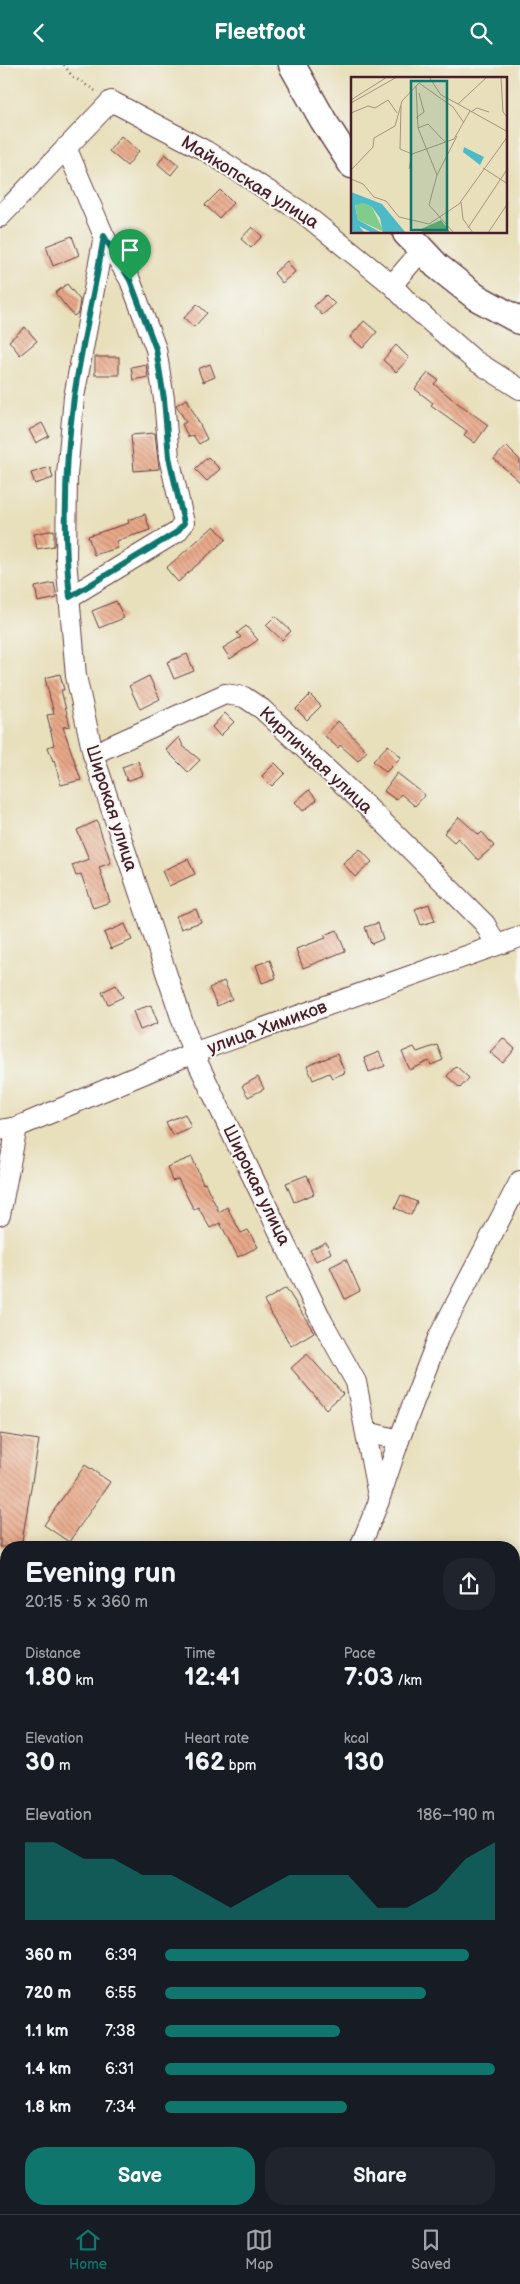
<!DOCTYPE html>
<meta charset="utf-8">
<style>
body{margin:0;font-family:"Balsamiq Sans",sans-serif;background:#20242c;color:#f1f3f6;height:100vh;display:flex;flex-direction:column;font-size:19px;white-space:nowrap}
*{box-sizing:border-box;margin:0}
p{font-size:16px;color:#9ea1a6}
.icon{flex:none;width:28px;height:28px;fill:none;stroke:currentColor;stroke-width:2;stroke-linecap:round;stroke-linejoin:round}
.map{position:relative;flex:1;overflow:hidden}
.panel{position:absolute;left:0px;top:1476px;width:520px;height:674px;display:flex;flex-direction:column;background:#171b24;border-radius:20px 20px 0 0;box-shadow:0 2px 12px #0003}
.panel>*{flex:none}
.pin{position:absolute;display:grid;place-items:center;width:42px;height:42px;color:#fff;margin:-51px -21px;border-radius:50% 50% 50% 0;rotate:-45deg;box-shadow:0 0 5px #0007}
.pin .icon{rotate:45deg}
.round{display:grid;place-items:center;flex:none;width:52px;height:52px;border-radius:20px;background:#20242c}
.headline{display:flex;align-items:center;justify-content:space-between;height:85px;padding:0 25px}
h1{font-size:28px;font-weight:800;line-height:38px}
.metrics{display:grid;grid-template-columns:repeat(3,1fr);gap:8px;height:85px;padding:5px 25px}
.metrics div{display:grid;align-content:center}
.metrics b{font-size:25px;font-weight:800}
.metrics small{font-size:14px;font-weight:400}
.metrics p{font-size:14px}
.chart{height:140px;padding:10px 25px}
.chart p{display:flex;justify-content:space-between}
.chart svg{width:100%;height:90px;margin-top:5px;fill:#0f766e;opacity:.7}
.button{display:flex;gap:10px;margin-top:auto;padding:10px 25px}
.button a{flex:1;height:58px;border-radius:20px;background:#0f766e;color:#fff;font-size:20px;font-weight:800;line-height:58px;text-align:center}
.button a+a{background:#20242c;color:#f1f3f6}
ul{padding:0 25px;list-style:none;font-size:16px}
li{display:grid;grid-template-columns:80px 60px 1fr;align-items:center;height:38px}
li i{height:12px;border-radius:6px;background:#0f766e}
header{display:flex;justify-content:space-between;align-items:center;height:65px;padding:0 25px;background:#0f766e;color:#fff;font-size:22px;font-weight:800}
.tabs{display:flex;justify-content:space-around;align-items:center;height:70px;border-top:1px solid #363941;background:#171b24;font-size:14px;color:#9ea1a6}
.tabs a{display:grid;justify-items:center;gap:2px}
.tabs .current{color:#0f766e}
.map>svg:first-child{display:block}
.forest{fill:url(#forest-firs);stroke:#596850}
.building{fill:url(#building-back-hatch)}
.lines{fill:none;stroke-linecap:round;stroke-linejoin:round}
.minor-casing{stroke:#623c41;stroke-width:22}
.major-casing{stroke:#623c41;stroke-width:29}
.path{stroke:#623c41;stroke-width:2.5;stroke-dasharray:1 4;stroke-linecap:butt}
.minor{stroke:#fff;stroke-width:20}
.major{stroke:#fff;stroke-width:26}
.route-casing{stroke:#fff;stroke-width:10}
.route{stroke:#0f766e;stroke-width:6}
.labels{text-anchor:middle;stroke-width:4;stroke-linejoin:round;paint-order:stroke}
.street-label{font-size:18px;fill:#4a1f2b;stroke:#f6f6f2}
.inset-road{fill:none;stroke:#a99281;stroke-width:1}
.view{fill:#0f766e;fill-opacity:0.15;stroke:#0f766e;stroke-width:2.5}
.inset-edge{fill:none;stroke:#4a1f2b;stroke-width:2.5}
</style>
<header><svg class="icon" aria-label="back" viewBox="0 0 24 24"><path d="M15 5l-7 7 7 7"/></svg>Fleetfoot<svg class="icon" aria-label="search" viewBox="0 0 24 24"><circle cx="10" cy="10" r="6"/><path d="M15 15l6 6"/></svg></header>
<div class="map">
<svg width="520" height="2149" viewBox="0 0 520 2149">
<defs>
<pattern id="forest-firs" width="22" height="20" patternUnits="userSpaceOnUse" patternTransform="scale(1.25)"><rect width="22" height="20" fill="#68b076"/><path d="M5 1l3.5 6h-7zM16 11l3.5 6h-7z" fill="#588f61"/></pattern>
<pattern id="building-back-hatch" width="6" height="6" patternUnits="userSpaceOnUse" patternTransform="scale(1.25)"><rect width="6" height="6" fill="#e8a989"/><path d="M-1 5l2 2M0 0l6 6M5-1l2 2" fill="none" stroke="#be8970"/></pattern>
</defs>
<rect width="100%" height="100%" fill="#f6f6f2"/>
<filter id="ink" filterUnits="userSpaceOnUse"><feTurbulence type="fractalNoise" baseFrequency=".02" numOctaves="2"/><feDisplacementMap in="SourceGraphic" scale="10" xChannelSelector="R" yChannelSelector="G"/><feConvolveMatrix kernelMatrix="1 2 1 2 8 2 1 2 1" color-interpolation-filters="sRGB"/></filter>
<filter id="wash" filterUnits="userSpaceOnUse"><feTurbulence type="fractalNoise" baseFrequency=".0096" numOctaves="4" result="noise"/><feDisplacementMap in="SourceGraphic" scale="20" xChannelSelector="R" yChannelSelector="G"/><feGaussianBlur stdDeviation="1.12" result="paint"/><feColorMatrix in="noise" values="0 0 0 0 0 0 0 0 0 0 0 0 0 0 0 0 0 1.4 0 .05"/><feComposite in="paint" operator="in"/></filter>
<g filter="url(#wash)">
<rect width="100%" height="100%" fill="#e8dfbb"/>
<!-- forest -->
<path class="forest" d="M514 2128 520 2135V2149H142L141 2144H514Z"/>
<g id="blocks">
<!-- building -->
<g class="building">
<path d="M121 71 139 86 127 101 109 86Z"/>
<path d="M165 89 179 100 171 110 158 99Z"/>
<path d="M220 125 233 138 219 153 205 140Z"/>
<path d="M252 162 262 171 251 183 241 174Z"/>
<path d="M72 171 79 190 53 201 46 181Z"/>
<path d="M287 196 295 207 282 218 274 208Z"/>
<path d="M67 219 80 235 78 248 74 251 55 228Z"/>
<path d="M326 230 335 239 322 250 314 241Z"/>
<path d="M197 239 207 248 194 262 184 253Z"/>
<path d="M364 256 377 267 363 283 350 272Z"/>
<path d="M25 262 37 276 20 290 9 276Z"/>
<path d="M396 280 409 293 396 307 383 295Z"/>
<rect x="95" y="292" width="24" height="18"/>
<path d="M146 299 148 312 133 315 131 302Z"/>
<path d="M210 299 215 312 203 317 198 304Z"/>
<path d="M428 308 438 315 434 319 451 333 488 360 475 378 464 370 467 366 431 340 433 338 415 324Z"/>
<path d="M187 334 207 374 199 379 193 370 188 372 182 359 186 357 176 340Z"/>
<path d="M42 358 49 371 36 378 29 365Z"/>
<path d="M155 368 159 404 134 406 131 370Z"/>
<path d="M506 381 520 395V417L494 394Z"/>
<path d="M208 392 220 404 207 416 195 404Z"/>
<path d="M50 402 53 413 35 419 31 408Z"/>
<path d="M145 449 150 465 116 476 118 483 94 490 88 471 129 458 128 455Z"/>
<path d="M214 461 226 474 178 517 166 503Z"/>
<path d="M54 465V481L37 484 34 469Z"/>
<path d="M54 518 57 533 38 537 35 522Z"/>
<path d="M116 536 124 553 99 563 92 546Z"/>
<path d="M275 551 291 566 282 575 266 560Z"/>
<path d="M246 561 258 575 230 594 223 583 241 572 237 568Z"/>
<path d="M187 589 194 606 174 614 167 597Z"/>
<path d="M60 609 64 625H61L70 661 63 662 81 715 61 720 54 695 53 696 48 682 54 680 47 650 54 649 45 613Z"/>
<path d="M149 611 160 634 140 644 129 621Z"/>
<path d="M310 630 321 641 307 655 296 644Z"/>
<path d="M225 648 234 657 220 671 212 662Z"/>
<path d="M338 656 367 686 358 696 340 680 338 683 325 671Z"/>
<path d="M179 672 183 681 200 695 188 707 166 685Z"/>
<path d="M388 680 401 692 386 707 373 696Z"/>
<path d="M138 696 143 710 127 716 122 702Z"/>
<path d="M275 698 285 708 272 721 262 711Z"/>
<path d="M397 708 425 730 415 741 401 729 396 735 384 726Z"/>
<path d="M309 725 317 735 303 746 295 737Z"/>
<path d="M459 752 479 770 482 767 494 781 478 795 458 773 454 777 444 768Z"/>
<path d="M97 756 111 798 99 802 110 837 93 843 81 809 76 811 72 800 89 794 77 765Z"/>
<path d="M360 784 372 797 355 812 343 798Z"/>
<path d="M188 794 195 809 169 821 162 806Z"/>
<path d="M429 839 435 856 421 860 415 844Z"/>
<path d="M196 844 201 857 181 864 176 851Z"/>
<path d="M378 858 383 874 371 879 365 862Z"/>
<path d="M125 859 132 875 111 884 104 868Z"/>
<path d="M337 865 345 886 303 903 296 884 326 873 324 870Z"/>
<path d="M270 895 276 913 262 918 256 900Z"/>
<path d="M224 916 232 934 217 941 209 923Z"/>
<path d="M116 920 123 932 108 939 102 927Z"/>
<path d="M151 940 158 958 140 965 133 946Z"/>
<path d="M503 973 515 984 503 998 490 987Z"/>
<path d="M437 980 443 995 431 1000 429 996 410 1005 402 987 414 982 417 987Z"/>
<path d="M379 987 385 1001 369 1007 364 993Z"/>
<path d="M337 989 345 1008 332 1013 329 1008 313 1015 307 1001Z"/>
<path d="M456 1001 469 1013 460 1023 447 1011Z"/>
<path d="M258 1012 264 1024 248 1032 242 1021Z"/>
<path d="M185 1049 191 1062 172 1070 166 1057Z"/>
<path d="M192 1092 203 1119 205 1118 219 1147 227 1142 241 1168 248 1165 258 1182 238 1192 220 1158 210 1163 198 1142 194 1145 178 1114 172 1116 167 1102Z"/>
<path d="M307 1110 314 1129 294 1137 286 1118Z"/>
<path d="M401 1130 417 1137 411 1150 395 1143Z"/>
<path d="M326 1177 331 1188 316 1196 310 1185Z"/>
<path d="M346 1194 360 1226 345 1234 330 1202Z"/>
<path d="M286 1223 314 1267 291 1281 264 1236Z"/>
<path d="M307 1289 343 1329 326 1344 291 1303Z"/>
<path d="M0 1369 39 1375 21 1482H0Z"/>
<path d="M85 1400 110 1417 69 1477 44 1460Z"/>
</g>
</g>
</g>
<g filter="url(#ink)">
<use href="#blocks" fill-opacity="0" stroke="#623c41" stroke-width="1"/>
<g class="lines">
<!-- minor casing -->
<g class="minor-casing">
<g id="minor">
<path d="M66 82 104 171 74 332 67 410 66 494 76 611 93 689 193 988 323 1258 356 1317 379 1436 360 1482"/>
<path d="M0 152 111 36 206 86 303 148 392 220 409 238 474 295 520 324"/>
<path d="M392 220 422 185"/>
<path d="M70 532 177 467 184 458 169 392 164 334 156 284 130 215 104 171"/>
<path d="M93 689 225 629 244 632 262 644 377 751 485 859 496 880"/>
<path d="M0 1065 17 1062 193 988 520 872"/>
<path d="M0 1150 17 1062"/>
<path d="M367 1367 399 1375 438 1273 520 1116"/>
<path d="M380 1432 399 1375"/>
<path d="M514 1884 520 1878"/>
<path d="M0 2025H6"/>
<path d="M514 2086 520 2094"/>
</g>
</g>
<!-- major casing -->
<g class="major-casing">
<g id="major">
<path d="M292 0 323 55 352 100"/>
<path d="M406 168 437 201 476 232 520 256"/>
</g>
</g>
<!-- path -->
<path class="path" d="M64 0 72 11 97 27"/>
<!-- minor -->
<use href="#minor" class="minor"/>
<!-- major -->
<use href="#major" class="major"/>
</g>
</g>
<g class="lines" filter="url(#ink)">
<!-- route casing -->
<g class="route-casing">
<path id="route" d="M104 171 130 215 156 284 164 334 169 392 184 458 177 467 70 532C63 467 65 398 74 332 82 278 95 225 104 171Z"/>
</g>
<!-- route -->
<use href="#route" class="route"/>
</g>
<g class="labels">
<!-- street labels -->
<g class="street-label">
<text transform="translate(250 117) rotate(32)" y="6">Майкопская улица</text>
<text transform="translate(316 695) rotate(43)" y="6">Кирпичная улица</text>
<text transform="translate(112 743) rotate(72)" y="6">Широкая улица</text>
<text transform="translate(267 962) rotate(-20)" y="6">улица Химиков</text>
<text transform="translate(257 1120) rotate(64)" y="6">Широкая улица</text>
</g>
</g>
<!-- overview -->
<g transform="translate(351 12)">
<rect width="156" height="156" fill="#e8dfbb"/>
<path d="M12 126 21 130 33 155 7 143 4 127Z" fill="#80cc8a"/>
<path d="M90 143 100 156H71L70 152Z" fill="#68b076"/>
<path d="M113 70 133 80 129 88 112 75ZM0 115 31 127 55 156H32L29 141 21 130 12 126 4 128 7 143 31 156H21L8 149 14 156H4L0 153Z" fill="#4dbbc6"/>
<path class="inset-road" d="M78 0 90 18 107 27 136 0M150 0 152 35 157 41M65 9 67 51 86 98M0 23 36 0M0 26 46 0M107 27 157 55M50 29 49 72 61 77M120 35 126 31 138 35M0 36 17 29 24 31 37 23 46 36M65 41 73 35 68 16M67 51 77 47 94 65M61 77 103 62 119 34M132 91 157 107M58 92 61 77M0 93 22 70 23 61 44 49 51 24 68 6 102 30 113 46M0 102 12 107 23 120 35 124 48 140 78 147 108 127 157 59M110 125 112 142 122 156M117 151 157 91M103 156 78 128 86 98 106 59M137 156 157 126"/>
<path class="view" d="M60 4H96V153H60Z"/>
<rect width="156" height="156" class="inset-edge"/>
</g>
</svg>
<div class="pin" style="left:130px;top:215px;background:#1e9e55"><svg class="icon" aria-label="arrive" viewBox="0 0 24 24"><path d="M6 21V4h12l-3 4 3 4H6"/></svg></div>
<section class="panel">
<div class="headline"><div><h1>Evening run</h1><p>20:15 · 5 × 360 m</p></div><a class="round"><svg class="icon" aria-label="share" viewBox="0 0 24 24"><path d="M12 15V3M7 8l5-5 5 5M5 13v7h14v-7"/></svg></a></div>
<div class="metrics">
<div><p>Distance</p><b>1.80<small> km</small></b></div>
<div><p>Time</p><b>12:41</b></div>
<div><p>Pace</p><b>7:03<small> /km</small></b></div>
</div>
<div class="metrics">
<div><p>Elevation</p><b>30<small> m</small></b></div>
<div><p>Heart rate</p><b>162<small> bpm</small></b></div>
<div><p>kcal</p><b>130</b></div>
</div>
<div class="chart"><p><span>Elevation</span>186–190 m</p>
<svg viewBox="0 0 160 44" preserveAspectRatio="none"><path d="M0 44V6L10 6L20 14L30 14L40 22L50 22L60 30L70 38L80 30L90 22L100 22L110 22L120 38L130 38L140 30L150 14L160 6V44z"/></svg>
</div>
<ul>
<li><b>360 m</b>6:39<i style="width:92%"></i></li>
<li><b>720 m</b>6:55<i style="width:79%"></i></li>
<li><b>1.1 km</b>7:38<i style="width:53%"></i></li>
<li><b>1.4 km</b>6:31<i style="width:100%"></i></li>
<li><b>1.8 km</b>7:34<i style="width:55%"></i></li>
</ul>
<div class="button"><a>Save</a><a>Share</a></div>
</section>
</div>
<nav class="tabs">
<a class="current"><svg class="icon" aria-label="home" viewBox="0 0 24 24"><path d="M3 11l9-7 9 7M6 9v11h12V9"/></svg>Home</a>
<a><svg class="icon" aria-label="map" viewBox="0 0 24 24"><path d="M3 6l6-2 6 2 6-2v14l-6 2-6-2-6 2zM9 4v14M15 6v14"/></svg>Map</a>
<a><svg class="icon" aria-label="saved" viewBox="0 0 24 24"><path d="M7 4h10v16l-5-4-5 4z"/></svg>Saved</a>
</nav>
